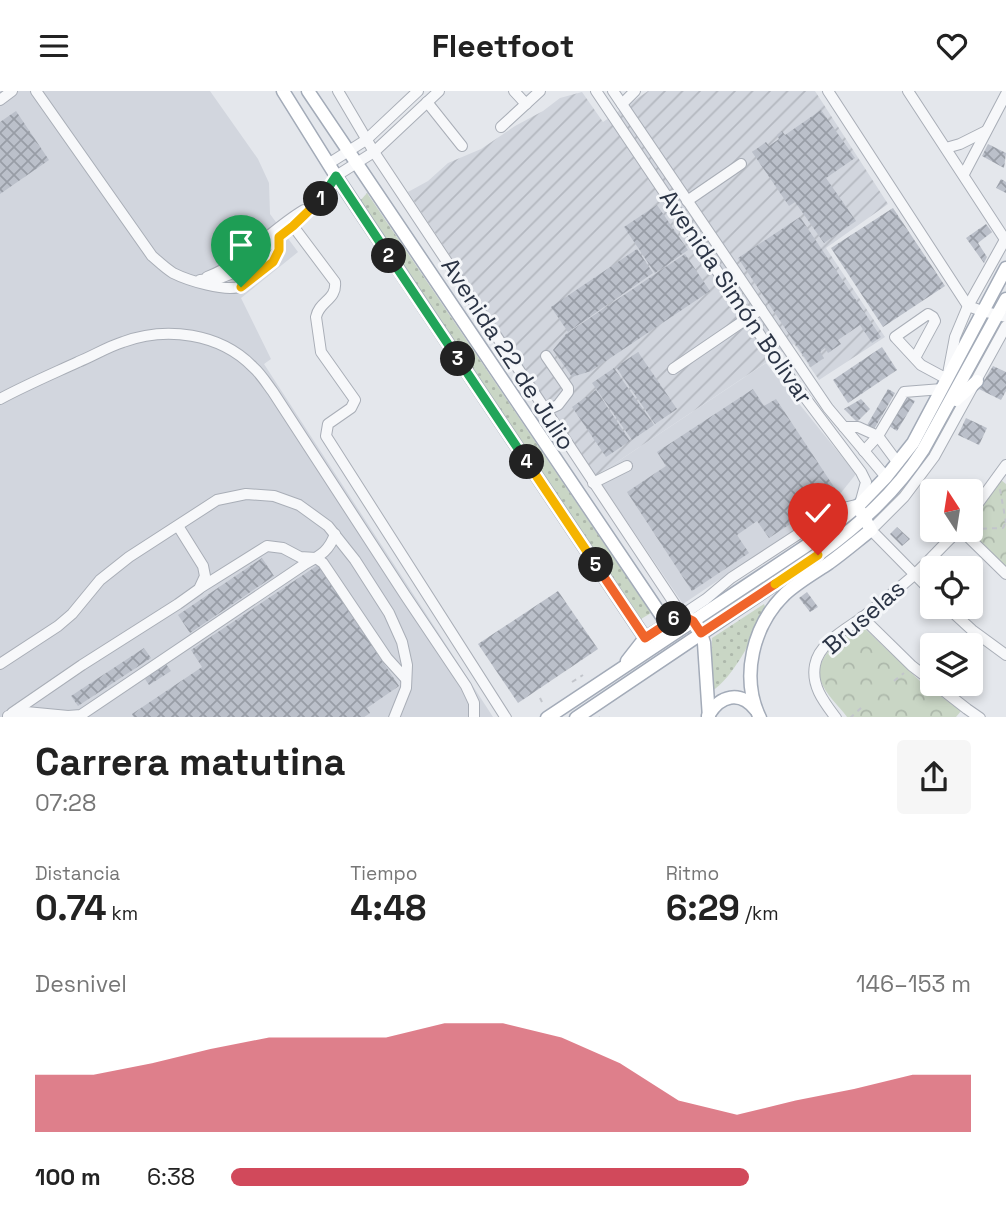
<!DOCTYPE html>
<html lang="es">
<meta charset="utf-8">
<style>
body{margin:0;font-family:"Space Grotesk",sans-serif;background:#f6f6f6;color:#222;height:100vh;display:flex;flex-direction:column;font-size:26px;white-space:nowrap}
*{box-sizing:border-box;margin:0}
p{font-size:23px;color:#767676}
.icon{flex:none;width:38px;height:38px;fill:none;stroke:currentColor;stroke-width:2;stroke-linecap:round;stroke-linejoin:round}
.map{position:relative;height:626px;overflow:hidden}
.sheet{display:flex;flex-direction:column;background:#fff;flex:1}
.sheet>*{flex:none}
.needle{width:46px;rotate:348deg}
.tools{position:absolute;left:920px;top:388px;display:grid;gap:14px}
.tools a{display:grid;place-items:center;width:63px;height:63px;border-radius:7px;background:#fff;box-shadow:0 4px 10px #0003;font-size:35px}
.pin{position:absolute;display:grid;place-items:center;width:60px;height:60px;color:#fff;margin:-72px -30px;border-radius:50% 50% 50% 0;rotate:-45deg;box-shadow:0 0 7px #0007}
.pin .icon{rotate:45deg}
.km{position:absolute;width:35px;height:35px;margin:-18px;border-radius:50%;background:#222;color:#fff;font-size:19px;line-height:35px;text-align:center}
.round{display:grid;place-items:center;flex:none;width:74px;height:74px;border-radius:7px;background:#f6f6f6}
.head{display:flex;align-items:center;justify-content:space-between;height:119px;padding:0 35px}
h1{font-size:38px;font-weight:700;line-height:52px}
.stats{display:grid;grid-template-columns:repeat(3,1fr);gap:10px;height:119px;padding:7px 35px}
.stats div{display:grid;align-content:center}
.stats b{font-size:35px;font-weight:700}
.stats small{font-size:19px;font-weight:400}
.stats p{font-size:19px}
.chart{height:196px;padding:14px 35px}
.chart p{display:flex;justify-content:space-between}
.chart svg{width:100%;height:126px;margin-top:7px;fill:#d1495b;opacity:.7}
ul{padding:0 35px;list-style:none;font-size:23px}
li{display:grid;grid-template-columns:112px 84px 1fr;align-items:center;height:52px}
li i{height:18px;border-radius:9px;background:#d1495b}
header{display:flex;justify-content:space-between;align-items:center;height:91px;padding:0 35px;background:#fff;font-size:32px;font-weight:700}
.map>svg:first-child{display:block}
.built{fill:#d2d6de}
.industrial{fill:url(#industrial-furrows)}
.grass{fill:url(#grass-dots)}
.park{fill:url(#park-crowns)}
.building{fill:url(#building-cross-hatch)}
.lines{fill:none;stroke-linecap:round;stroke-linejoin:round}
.minor-casing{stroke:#a9aeb7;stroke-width:12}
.major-casing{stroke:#a3abb8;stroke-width:15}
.path{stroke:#c2c5cb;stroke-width:2;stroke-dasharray:5 5;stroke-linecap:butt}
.minor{stroke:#f7f8fa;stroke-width:10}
.major{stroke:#fff;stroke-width:12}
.split-1-casing{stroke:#fff;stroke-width:14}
.split-2-casing{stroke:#fff;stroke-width:14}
.split-3-casing{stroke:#fff;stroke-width:14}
.split-4-casing{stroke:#fff;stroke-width:14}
.split-5-casing{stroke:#fff;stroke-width:14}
.split-6-casing{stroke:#fff;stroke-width:14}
.split-7-casing{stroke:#fff;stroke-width:14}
.split-8-casing{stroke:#fff;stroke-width:14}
.split-1{stroke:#f5b400;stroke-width:9}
.split-2{stroke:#22a559;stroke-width:9}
.split-3{stroke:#22a559;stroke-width:9}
.split-4{stroke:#22a559;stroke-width:9}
.split-5{stroke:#f5b400;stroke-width:9}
.split-6{stroke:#f0652b;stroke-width:9}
.split-7{stroke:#f0652b;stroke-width:9}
.split-8{stroke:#f5b400;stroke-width:9}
.labels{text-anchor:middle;stroke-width:6;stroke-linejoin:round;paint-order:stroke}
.street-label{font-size:24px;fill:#2b3445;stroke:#f4f6f9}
</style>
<header><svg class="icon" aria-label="menu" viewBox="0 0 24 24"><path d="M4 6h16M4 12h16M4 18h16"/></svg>Fleetfoot<svg class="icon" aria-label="heart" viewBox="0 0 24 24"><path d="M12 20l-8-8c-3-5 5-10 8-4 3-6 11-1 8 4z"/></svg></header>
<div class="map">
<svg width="1006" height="627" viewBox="0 0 1006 627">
<defs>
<pattern id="industrial-furrows" width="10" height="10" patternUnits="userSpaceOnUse" patternTransform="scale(1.75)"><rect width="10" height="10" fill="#d2d6de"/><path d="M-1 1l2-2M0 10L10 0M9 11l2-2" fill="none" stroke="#b4b8c0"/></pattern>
<pattern id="grass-dots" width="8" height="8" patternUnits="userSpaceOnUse" patternTransform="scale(1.75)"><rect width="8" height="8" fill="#c9d6c5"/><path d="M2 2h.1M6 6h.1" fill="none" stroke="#adb8ab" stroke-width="1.8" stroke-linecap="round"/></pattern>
<pattern id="park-crowns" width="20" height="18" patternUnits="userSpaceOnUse" patternTransform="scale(1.75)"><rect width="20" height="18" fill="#c9d6c5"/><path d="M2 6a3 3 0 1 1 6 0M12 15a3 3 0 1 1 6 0" fill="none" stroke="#adb8ab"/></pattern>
<pattern id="building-cross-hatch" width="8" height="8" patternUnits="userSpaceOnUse" patternTransform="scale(1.75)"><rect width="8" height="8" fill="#bbc0ca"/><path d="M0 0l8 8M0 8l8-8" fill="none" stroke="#989da6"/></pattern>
</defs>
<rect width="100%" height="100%" fill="#e4e7ec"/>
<!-- built -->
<g class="built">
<path d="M0 0H210L258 68 269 92 270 123 298 161 241 207 271 268 264 273 493 626H0Z"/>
<path d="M766 272 856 383 832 413 683 513 596 385Z"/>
</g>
<!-- industrial -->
<path class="industrial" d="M648 0H815L888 113 826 157 885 246 819 289 794 253 596 385 408 101 428 90 448 72 481 58 515 35 543 20 560 7 582 1 603 31Z"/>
<!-- grass -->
<g class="grass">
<path d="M367 102 651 522 641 528 359 111Z"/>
<path d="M764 513 766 518C754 544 735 585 711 601L712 547Z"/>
</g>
<!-- park -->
<g class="park">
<path d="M1001 389 1006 393V476L966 439H971V431Z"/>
<path d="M860 533 921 591 961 620 956 626H847C839 615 825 603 821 590 812 566 845 545 860 533Z"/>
</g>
<!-- building -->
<g class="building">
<path d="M821 19 855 67 826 87 856 130 824 152 795 111 789 115 752 61 766 51 769 55 779 48 777 44 782 40 785 44Z"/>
<path d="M16 20 49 69 0 103V31Z"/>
<path d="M988 53 1006 62 1004 77 982 65Z"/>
<path d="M1001 88 1006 91V102L996 97Z"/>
<path d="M657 114 688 159 655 182 624 136Z"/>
<path d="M893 117 945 195 883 236 831 157Z"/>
<path d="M800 126 881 246 872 252 860 234 838 249 841 253 828 262 825 257 820 261 824 267 811 276 738 167Z"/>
<path d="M986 133 992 141 978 152 987 166 984 172 966 147Z"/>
<path d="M637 158 653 182 568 241 551 216Z"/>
<path d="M685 163 710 200 591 280 572 286 553 259 566 243Z"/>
<path d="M882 256 897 279 848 312 833 289Z"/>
<path d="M638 261 677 318 655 333 616 276Z"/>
<path d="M993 275 1006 281V300L1001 309 979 298Z"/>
<path d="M614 277 654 334 632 349 592 292Z"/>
<path d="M753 298 764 315 776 308 836 399 829 403 831 406 769 447 757 430 737 444 749 462 692 500 627 401 666 375 657 361Z"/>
<path d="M888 298 895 302 873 340 866 336Z"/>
<path d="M596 299 630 350 606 366 572 316Z"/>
<path d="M907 306 915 310 897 340 889 335Z"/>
<path d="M861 308 870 318 857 331 844 318Z"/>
<path d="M966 327 987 337 979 354 958 344Z"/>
<path d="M897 436 910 448 902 455 890 443Z"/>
<path d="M262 467 274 485 190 542 178 524Z"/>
<path d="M318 474 399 595 367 617 370 622 363 627H134L132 623 202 576 191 559Z"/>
<path d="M558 500 598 558 518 612 478 553Z"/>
<path d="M807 501 818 516 810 521 799 507Z"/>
<path d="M144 557 151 567 78 615 71 605Z"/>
<path d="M166 573 171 580 149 594 145 588Z"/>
</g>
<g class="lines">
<!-- minor casing -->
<g class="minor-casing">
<g id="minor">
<path d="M36 0 152 165C159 171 165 177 173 182 187 189 227 202 242 195 248 192 254 186 259 182 274 170 280 166 279 146"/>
<path d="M338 0 374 61 682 524 706 508 731 487 835 419 860 413 866 391 861 381 779 272 596 0"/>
<path d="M514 0 526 13"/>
<path d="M613 0 828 317 886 386"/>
<path d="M828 0 968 215 982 220 1006 226"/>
<path d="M908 0 1006 150"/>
<path d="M0 9 12 0"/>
<path d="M427 11 462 55"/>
<path d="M622 13 635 0"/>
<path d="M501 36 540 0"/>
<path d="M946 57 960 53 986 40"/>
<path d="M328 73 366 49 418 0"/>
<path d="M964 83 1006 3"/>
<path d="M687 110 741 73"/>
<path d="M293 135 335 191C337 209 319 210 316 226L321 261 355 309 351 317 328 333 326 345 506 627"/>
<path d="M207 186C244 172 270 139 304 119"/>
<path d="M200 189 220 187 233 182 293 135 319 110 336 85 374 61 439 0"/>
<path d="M915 267 935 230 933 226 928 223 895 246 896 247 921 274 947 288 955 246 968 215 1006 147"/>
<path d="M673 278 761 218"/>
<path d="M0 308C26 294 52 283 78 271 93 265 107 256 123 251 166 235 220 242 253 276 261 283 267 293 273 301L405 504 466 595 474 612V627"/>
<path d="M545 320 558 314 568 301V297L546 265"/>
<path d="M844 336H858L878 345 864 360"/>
<path d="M898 372 878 345 904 301 942 298"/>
<path d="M593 392 627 375"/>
<path d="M971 422 1006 374"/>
<path d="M961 439 1006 483"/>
<path d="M200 497 267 455 283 457 300 466 316 467 323 472 387 567 406 588"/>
<path d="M933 502 871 439 904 406 934 366 1006 235"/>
<path d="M947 516 972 539 1006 564"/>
<path d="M862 526 912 575 933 591"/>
<path d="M0 573 58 535 72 523 100 489 129 466 217 409 246 403 274 405 299 414 328 435 355 469 389 522 402 551 407 574 406 597 394 627"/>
<path d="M935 593 967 618 980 627"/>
<path d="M12 622 82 574 178 513 199 498 205 485 203 475 178 435"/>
<path d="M8 625 26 621 68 625 81 624 305 473C321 464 329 460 335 443"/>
<path d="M836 627C824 611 811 595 815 574 819 552 846 538 863 526 880 513 897 499 913 485 929 470 943 454 959 439"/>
</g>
</g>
<!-- major casing -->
<g class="major-casing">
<g id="major">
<path d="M283 0 336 85 645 547"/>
<path d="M308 0 667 533"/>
<path d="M956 309 977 290"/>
<path d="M627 570 645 547 682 524C694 530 700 538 704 552L709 627"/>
<path d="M708 625C720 604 740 599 756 619"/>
<path d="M547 627 821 445 860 413 886 386 913 352 1006 177"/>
<path d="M576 627 818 464C859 434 895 402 923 359L1006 208"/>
<path d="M760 627C740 586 753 534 785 503 798 491 814 482 829 472 843 462 857 450 871 439L861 421"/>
</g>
</g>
<!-- path -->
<g class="path">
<path d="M1000 398 1006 432"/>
<path d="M1005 433 1003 437 1006 440"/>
<path d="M972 438 1003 437"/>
<path d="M894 590 904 582"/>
<path d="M572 591 583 584"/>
<path d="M540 607 542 611"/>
<path d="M599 627 600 626"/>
<path d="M850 627 861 617"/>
</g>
<!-- minor -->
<use href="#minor" class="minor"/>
<!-- major -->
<use href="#major" class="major"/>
</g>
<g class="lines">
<!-- split-1 casing -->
<g class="split-1-casing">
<path id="split-1" d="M241 196 273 171 279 159V146L293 135 321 108"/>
</g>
<!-- split-2 casing -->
<g class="split-2-casing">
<path id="split-2" d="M321 108 336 85 389 165"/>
</g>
<!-- split-3 casing -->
<g class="split-3-casing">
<path id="split-3" d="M389 165 458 268"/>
</g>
<!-- split-4 casing -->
<g class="split-4-casing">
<path id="split-4" d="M458 268 527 371"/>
</g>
<!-- split-5 casing -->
<g class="split-5-casing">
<path id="split-5" d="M527 371 596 474"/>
</g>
<!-- split-6 casing -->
<g class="split-6-casing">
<path id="split-6" d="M596 474 645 547 674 528"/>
</g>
<!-- split-7 casing -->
<g class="split-7-casing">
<path id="split-7" d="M674 528 681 524 693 530 701 542 775 493"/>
</g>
<!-- split-8 casing -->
<g class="split-8-casing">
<path id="split-8" d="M775 493 818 464"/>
</g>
<!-- split-1 -->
<use href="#split-1" class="split-1"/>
<!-- split-2 -->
<use href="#split-2" class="split-2"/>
<!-- split-3 -->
<use href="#split-3" class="split-3"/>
<!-- split-4 -->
<use href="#split-4" class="split-4"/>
<!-- split-5 -->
<use href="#split-5" class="split-5"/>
<!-- split-6 -->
<use href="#split-6" class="split-6"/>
<!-- split-7 -->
<use href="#split-7" class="split-7"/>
<!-- split-8 -->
<use href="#split-8" class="split-8"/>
</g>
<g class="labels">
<!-- street labels -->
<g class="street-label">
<text transform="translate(736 206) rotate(56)" y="8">Avenida Simón Bolivar</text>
<text transform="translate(508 263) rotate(57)" y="8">Avenida 22 de Julio</text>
<text transform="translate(864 526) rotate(-41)" y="8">Bruselas</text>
</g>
</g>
</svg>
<div class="tools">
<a><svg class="needle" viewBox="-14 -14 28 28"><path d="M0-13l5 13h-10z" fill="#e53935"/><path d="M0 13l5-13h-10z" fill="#767676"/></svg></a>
<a><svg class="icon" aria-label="locate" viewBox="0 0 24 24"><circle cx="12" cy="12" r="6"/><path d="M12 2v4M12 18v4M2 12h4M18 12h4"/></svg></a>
<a><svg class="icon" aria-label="layers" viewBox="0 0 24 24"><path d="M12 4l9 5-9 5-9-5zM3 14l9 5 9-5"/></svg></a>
</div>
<div class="pin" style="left:241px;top:196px;background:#1e9e55"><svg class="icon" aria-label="arrive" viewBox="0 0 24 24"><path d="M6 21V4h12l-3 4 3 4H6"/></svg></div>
<div class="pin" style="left:818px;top:464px;background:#d93025"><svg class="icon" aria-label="check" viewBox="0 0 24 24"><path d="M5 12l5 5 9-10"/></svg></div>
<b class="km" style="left:321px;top:108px">1</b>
<b class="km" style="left:389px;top:165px">2</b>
<b class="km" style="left:458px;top:268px">3</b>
<b class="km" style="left:527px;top:371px">4</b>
<b class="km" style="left:596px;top:474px">5</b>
<b class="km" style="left:674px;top:528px">6</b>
</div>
<section class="sheet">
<div class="head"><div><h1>Carrera matutina</h1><p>07:28</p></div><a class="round"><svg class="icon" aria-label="share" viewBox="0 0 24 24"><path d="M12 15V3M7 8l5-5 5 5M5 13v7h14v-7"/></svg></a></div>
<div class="stats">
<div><p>Distancia</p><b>0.74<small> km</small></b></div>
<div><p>Tiempo</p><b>4:48</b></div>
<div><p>Ritmo</p><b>6:29<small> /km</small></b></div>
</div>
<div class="chart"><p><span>Desnivel</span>146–153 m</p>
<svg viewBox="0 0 160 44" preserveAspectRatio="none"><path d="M0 44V24L10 24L20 20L30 15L40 11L50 11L60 11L70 6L80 6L90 11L100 20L110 33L120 38L130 33L140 29L150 24L160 24V44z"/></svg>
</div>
<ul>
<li><b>100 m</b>6:38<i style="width:70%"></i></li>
</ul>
</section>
